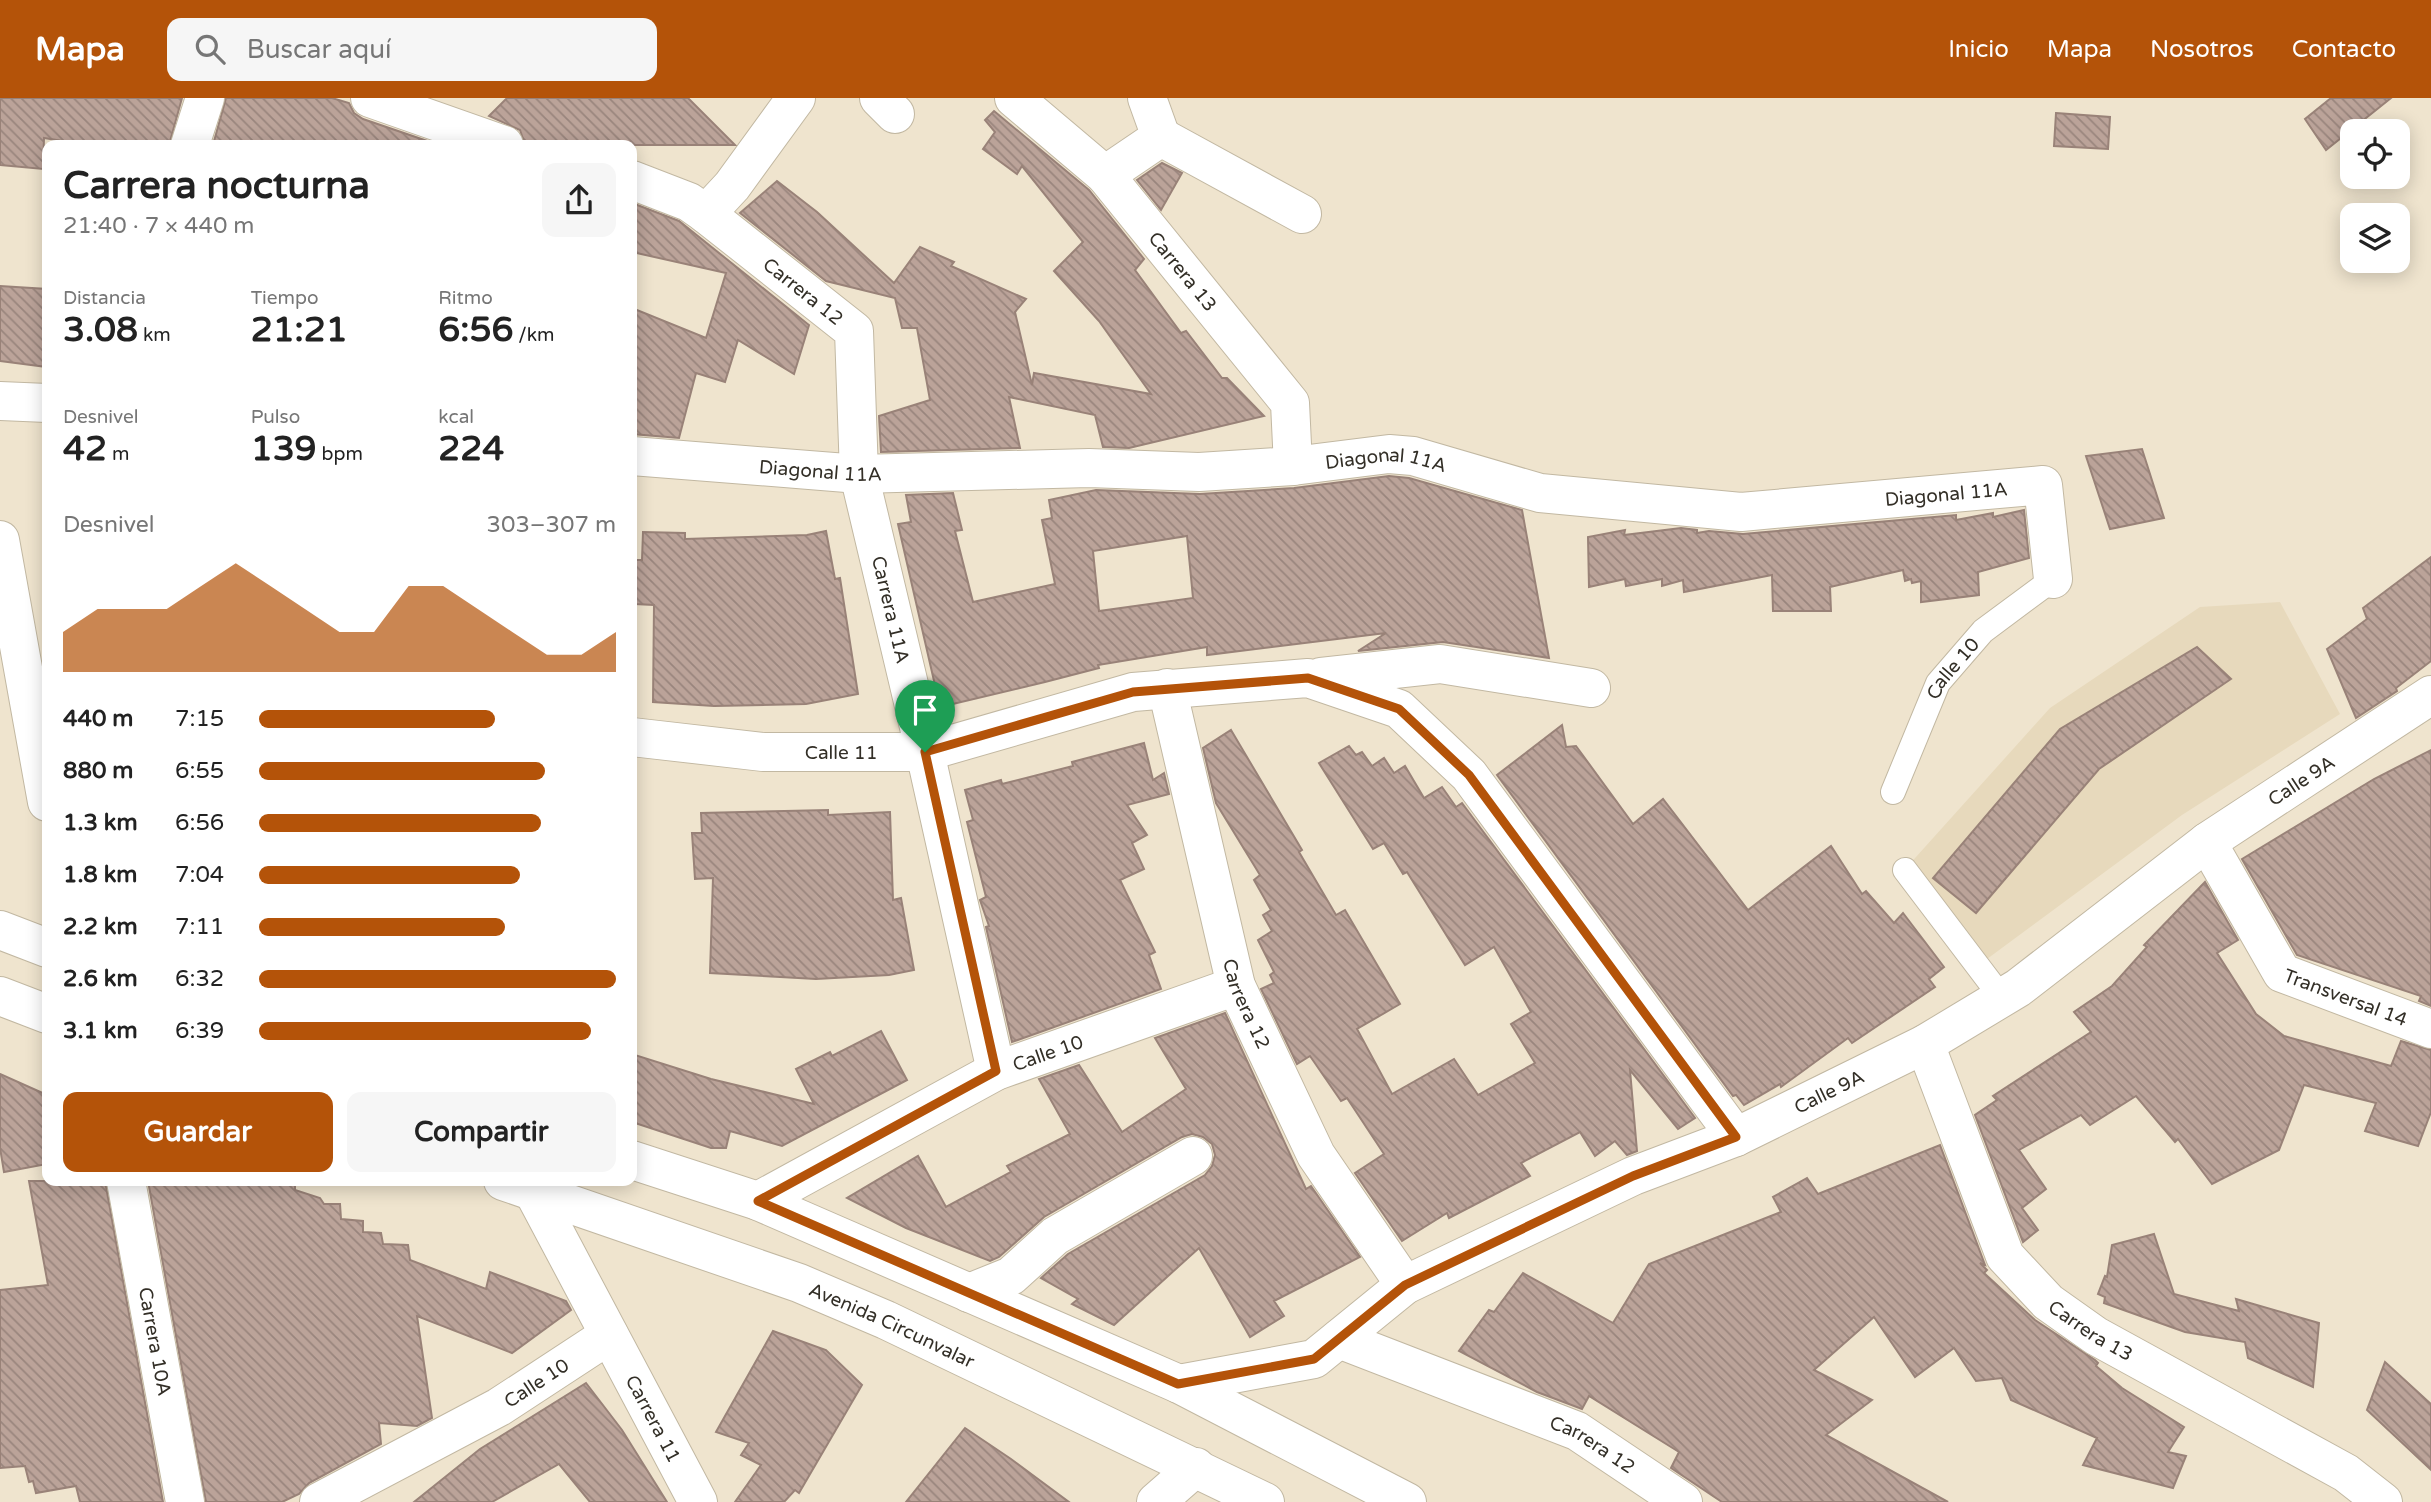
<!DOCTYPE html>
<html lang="es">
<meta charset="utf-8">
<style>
body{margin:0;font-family:"Varela Round",sans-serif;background:#f6f6f6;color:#222;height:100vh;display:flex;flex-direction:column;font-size:26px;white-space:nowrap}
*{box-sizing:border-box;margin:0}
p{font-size:23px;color:#767676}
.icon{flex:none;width:38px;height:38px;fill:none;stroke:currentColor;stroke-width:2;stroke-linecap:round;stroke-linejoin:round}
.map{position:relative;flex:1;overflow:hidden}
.sheet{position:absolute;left:42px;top:42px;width:595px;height:1046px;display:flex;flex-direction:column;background:#fff;border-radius:14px;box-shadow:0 4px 18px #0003}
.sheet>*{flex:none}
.tools{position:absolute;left:2340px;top:21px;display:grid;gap:14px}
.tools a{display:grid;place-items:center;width:70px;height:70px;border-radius:14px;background:#fff;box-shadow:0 4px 18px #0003;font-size:35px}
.pin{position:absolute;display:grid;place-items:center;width:60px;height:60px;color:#fff;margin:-72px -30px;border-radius:50% 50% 50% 0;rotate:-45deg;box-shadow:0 0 7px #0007}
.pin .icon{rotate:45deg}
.round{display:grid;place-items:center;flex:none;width:74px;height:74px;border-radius:14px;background:#f6f6f6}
.head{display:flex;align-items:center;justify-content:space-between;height:119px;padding:0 21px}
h1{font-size:38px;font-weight:800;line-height:52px}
.figures{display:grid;grid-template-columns:repeat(3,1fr);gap:10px;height:119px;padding:7px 21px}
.figures div{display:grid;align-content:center}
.figures b{font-size:35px;font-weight:800}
.figures small{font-size:19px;font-weight:400}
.figures p{font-size:19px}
.chart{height:196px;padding:14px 21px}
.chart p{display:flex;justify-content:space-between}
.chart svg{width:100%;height:126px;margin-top:7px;fill:#b45309;opacity:.7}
.button{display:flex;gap:14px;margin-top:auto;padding:14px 21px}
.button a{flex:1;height:80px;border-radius:14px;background:#b45309;color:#fff;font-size:28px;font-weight:800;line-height:80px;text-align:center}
.button a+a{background:#f6f6f6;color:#222}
ul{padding:0 21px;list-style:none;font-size:23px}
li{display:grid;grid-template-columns:112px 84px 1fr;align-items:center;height:52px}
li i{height:18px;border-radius:9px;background:#b45309}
header{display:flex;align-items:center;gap:42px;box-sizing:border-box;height:98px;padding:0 35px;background:#b45309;color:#fff}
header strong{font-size:33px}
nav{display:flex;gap:38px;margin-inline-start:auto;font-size:24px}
.search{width:490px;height:63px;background:#f6f6f6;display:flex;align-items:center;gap:18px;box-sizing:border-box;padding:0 24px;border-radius:14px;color:#767676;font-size:26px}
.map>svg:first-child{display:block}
.built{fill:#e7d9bc}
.building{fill:url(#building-back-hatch);stroke:#998278;stroke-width:2;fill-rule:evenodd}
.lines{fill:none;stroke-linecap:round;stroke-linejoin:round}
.lane-casing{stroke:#c2b8a2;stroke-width:26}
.street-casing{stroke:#c2b8a2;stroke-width:40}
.secondary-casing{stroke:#c2b8a2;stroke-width:40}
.lane{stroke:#fff;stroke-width:24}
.street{stroke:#fff;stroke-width:38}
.secondary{stroke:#fff;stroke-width:38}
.route-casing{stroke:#fff;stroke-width:14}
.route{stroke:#b45309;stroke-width:9}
.labels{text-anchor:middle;stroke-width:7;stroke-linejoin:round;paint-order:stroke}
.street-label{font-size:19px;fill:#332f27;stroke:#fff}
</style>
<header>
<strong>Mapa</strong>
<div class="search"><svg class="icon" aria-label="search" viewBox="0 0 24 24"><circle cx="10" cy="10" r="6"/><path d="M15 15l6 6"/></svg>Buscar aquí</div>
<nav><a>Inicio</a><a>Mapa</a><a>Nosotros</a><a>Contacto</a></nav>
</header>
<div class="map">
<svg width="2431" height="1404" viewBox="0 0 2431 1404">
<defs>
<pattern id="building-back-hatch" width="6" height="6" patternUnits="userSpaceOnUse" patternTransform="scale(1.75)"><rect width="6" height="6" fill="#bba399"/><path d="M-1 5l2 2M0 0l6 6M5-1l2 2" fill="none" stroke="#99857d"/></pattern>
</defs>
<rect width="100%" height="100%" fill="#efe4ce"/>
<!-- built -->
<path class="built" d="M2280 504 2340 616 2182 717 1987 861 1907 769 2050 610 2200 509Z"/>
<!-- building -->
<g class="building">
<path d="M0 0H182L169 47H87L44 40 43 71 0 67Z"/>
<path d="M226 0H332L349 5 354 15 363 21 439 47H213Z"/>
<path d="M507 0H688L735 47H525L520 32 489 18Z"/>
<path d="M2331 0H2391L2326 52 2305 21Z"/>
<path d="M994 13 1089 92 1144 161 1135 172 1181 235 1186 233 1222 280H1227L1264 318 1129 350 1103 349 1095 317 1009 299 1020 350 881 354 879 318 930 302 917 230H902L895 200 826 183 740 115 777 83 817 114 894 185 920 149 954 164 951 168 1026 201 1015 214 1032 287 1034 275 1151 296 1099 223 1054 173 1083 144 1022 68 1017 76 983 51 995 34 985 22Z"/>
<path d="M2056 15 2110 19 2108 51 2054 48Z"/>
<path d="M1162 65 1182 75 1161 112 1137 82Z"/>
<path d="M632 105 679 123 809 227 794 276 738 242 725 284 696 275 679 340 632 336V210L706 240 726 175 632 154Z"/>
<path d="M0 188 47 191V269L0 263Z"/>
<path d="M2142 351 2164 420 2110 431 2086 358Z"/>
<path d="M1389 378 1409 380 1522 412 1549 560 1443 544 1358 553 1386 535 1207 557V549L1098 567 1099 570 1045 584 940 609 898 426 911 424 906 397 953 395 962 432 955 433 973 504 1055 486 1042 422 1052 420 1049 402 1096 392 1200 396 1294 390ZM1187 438 1193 500 1099 513 1093 453Z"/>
<path d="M2024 412 2029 460 1978 474 1979 497 1921 504V483L1912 485 1911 481 1905 483 1903 472 1830 489 1831 513H1773L1772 477 1684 494 1683 482 1662 488V481L1626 488 1625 481 1589 489 1588 439 1625 432 1624 437 1681 430 1697 432V435L1709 433 1743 436 1956 417V422L1993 415V419Z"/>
<path d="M826 433 835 481 840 480 858 596 806 606 714 608 653 604 654 507 635 506 636 462H642L643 434 685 435V441L807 437Z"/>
<path d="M2431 459V563L2396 590 2397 593 2356 620 2327 551 2367 521 2363 510Z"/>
<path d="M2197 549 2231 581 2099 671 1976 815 1933 780 2060 631Z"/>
<path d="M1562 627 1566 649 1576 648 1633 726 1663 701 1748 812 1831 748 1862 796 1866 793 1894 825 1903 815 1944 869 1929 881 1935 889 1852 945 1848 940 1781 989 1780 986 1744 1007 1736 997 1733 998 1497 677Z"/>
<path d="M1231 632 1302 752 1299 754 1336 817 1345 812 1400 906 1357 931 1392 996 1454 961 1478 997 1535 965 1511 926 1531 914 1494 849 1465 867 1407 774 1403 776 1384 745 1373 751 1319 665 1349 648 1356 657 1362 654 1372 668 1384 660 1394 675 1405 668 1424 700 1442 689 1456 709 1462 705 1695 1020 1678 1031 1630 972 1637 1053 1627 1057 1615 1043 1595 1058 1580 1034 1521 1065 1530 1078 1449 1120 1447 1115 1402 1143 1355 1075 1384 1056 1347 1000 1341 1003 1310 958 1297 966 1261 891 1274 885 1270 877 1274 874 1258 842 1272 833 1263 817 1271 812 1254 782 1260 777 1216 705 1203 650Z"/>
<path d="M1144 645 1153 682 1164 675 1169 696 1127 707 1147 737 1132 745 1144 771 1120 782 1155 854 1149 857 1161 891 1012 944 986 829 989 828 980 802 986 799 967 724 973 722 965 692 1001 682 1002 686 1073 668 1072 664Z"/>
<path d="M2431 652V908L2419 903 2421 898 2297 857 2242 761 2374 681Z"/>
<path d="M828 712V717L890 714 893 802 901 800 914 872 889 877 816 881 710 875 713 780 695 781 692 735H702L701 715Z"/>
<path d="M2205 784 2238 842 2217 855 2256 916 2284 938 2391 968 2401 943 2431 952V1014L2418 1048 2365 1033 2376 1005 2304 987 2279 1052 2212 1086 2178 1041 2175 1044 2136 998 2090 1027 2081 1017 2019 1052 2046 1091 2022 1110 2038 1132 2023 1144 1975 1017 1997 1002 1993 998 2091 934 2074 914 2112 888 2147 849 2144 847Z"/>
<path d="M1225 915 1306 1091 1311 1088 1360 1159 1274 1203 1284 1218 1250 1239 1199 1150 1114 1227 1072 1206 1078 1201 1041 1180 1068 1156 1205 1077 1212 1068 1215 1057 1212 1046 1203 1039 1192 1036 1182 1039 1044 1119 999 1159 990 1163 906 1130 847 1100 918 1058 946 1109 1011 1074 1007 1068 1070 1036 1039 981 1079 967 1122 1034 1186 991 1155 940Z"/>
<path d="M881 933 907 982 782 1048 730 1033 726 1050H711L632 1024V956L711 981 814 1006 796 971 830 954 832 958Z"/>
<path d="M0 976 47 997V1066L4 1074 0 1050Z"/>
<path d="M1940 1047 1985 1167 1980 1165 1987 1172 1984 1175 2035 1222 2095 1262 2098 1265 2096 1268 2122 1290 2184 1329 2168 1354 2186 1358 2173 1390 2083 1367 2097 1340 2011 1302 2002 1280 1976 1283 1954 1250 1915 1279 1874 1219 1814 1272 1872 1302 1826 1337 1948 1404H1722L1671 1370 1679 1354 1589 1298 1582 1311 1537 1294 1459 1253 1489 1212 1494 1214 1523 1175 1613 1225 1649 1166 1781 1114 1773 1099 1807 1080 1818 1096Z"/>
<path d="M29 1083H105L163 1404H80L76 1388 36 1395 33 1383 29 1384 25 1368 0 1370V1192L48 1187Z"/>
<path d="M148 1083H262L295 1087V1092L320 1100 324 1106H340L341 1121 363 1123V1134L381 1135 383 1146 408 1147 410 1162 486 1191 490 1174 566 1203 571 1212 512 1255 417 1218 432 1320 417 1328 379 1325 381 1346 309 1385 299 1396 282 1404H206Z"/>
<path d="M2154 1136 2174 1196 2239 1213 2236 1201 2319 1225 2313 1289 2248 1260 2245 1244 2185 1234 2104 1205 2105 1199 2098 1196 2105 1178 2107 1179 2112 1147Z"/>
<path d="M773 1233 826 1252 862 1287 799 1395 795 1392 784 1404H735L761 1367 741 1357 749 1345 716 1334Z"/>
<path d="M2385 1264 2431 1306V1372L2367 1312Z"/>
<path d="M586 1285 622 1332 667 1404H590L559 1366 492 1404H414L480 1351Z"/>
<path d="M965 1330 1011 1361 1069 1404H906Z"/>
</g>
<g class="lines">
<!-- lane casing -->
<g class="lane-casing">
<g id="lane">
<path id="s1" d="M1893 694 1938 585 1983 533 2053 481"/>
<path d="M1905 772 2002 900"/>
</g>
</g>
<!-- street casing -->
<g class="street-casing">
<g id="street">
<path d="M370 0 504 47"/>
<path d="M879 0 895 16"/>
<path id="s2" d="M1014 0 1105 77 1290 305 1293 368"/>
<path d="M1147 0 1161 39"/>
<path d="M1161 39 1302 116"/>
<path d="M190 47 205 0"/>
<path d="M1105 77 1161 39"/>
<path id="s3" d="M632 82 689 104 706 116 854 233 859 376 925 654 996 973"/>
<path d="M706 116 732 88 796 0"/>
<path d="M0 303 47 305"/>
<path id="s4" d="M632 358 859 376 1089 370 1199 374 1293 368 1389 356 1413 358 1540 395 1741 414 2043 387 2053 481"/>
<path d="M0 442 47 704"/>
<path d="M1321 579 1440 566 1591 590"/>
<path id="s5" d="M1167 590 1236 888 1316 1057 1405 1187"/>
<path id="s6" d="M632 639 763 654H925L1133 594 1308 580 1399 611 1469 677 1736 1039"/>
<path id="s7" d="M2207 744 2282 875 2431 931"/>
<path id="s8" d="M1925 946 2005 1158 2048 1204 2096 1238 2346 1375 2383 1404"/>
<path id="s9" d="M126 1083 185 1404"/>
<path id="s10" d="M538 1083 534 1095 698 1404"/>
<path id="s11" d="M758 1103 996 973 1236 888"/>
<path d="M969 1195 1011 1178 1055 1138 1193 1058"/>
<path id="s12" d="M1339 1241 1577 1333 1683 1404"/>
<path id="s13" d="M1179 1286 1314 1261 1405 1187 1633 1078 1736 1039 1925 946 2018 890 2207 744 2431 597"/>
<path id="s14" d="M319 1404 499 1309 609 1237"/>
<path d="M1156 1404 1196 1369"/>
</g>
</g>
<!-- secondary casing -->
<g class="secondary-casing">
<g id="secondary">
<path d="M0 832 47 850"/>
<path d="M0 898 47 916"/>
<path d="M632 1062 758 1103 1179 1286 1407 1404"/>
<path id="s15" d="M503 1083 799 1185 886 1222 1265 1404"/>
</g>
</g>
<!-- lane -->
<use href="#lane" class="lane"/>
<!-- street -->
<use href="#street" class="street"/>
<!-- secondary -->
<use href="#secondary" class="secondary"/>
</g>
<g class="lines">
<!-- route casing -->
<g class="route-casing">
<path id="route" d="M1308 580 1399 611 1469 677 1736 1039 1633 1078 1405 1187 1314 1261 1178 1286 758 1103 996 973 925 654 1133 594Z"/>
</g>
<!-- route -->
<use href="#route" class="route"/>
</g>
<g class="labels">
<!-- street labels -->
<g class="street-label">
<text dy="7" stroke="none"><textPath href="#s2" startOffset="243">Carrera 13</textPath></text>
<text dy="7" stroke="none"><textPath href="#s3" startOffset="206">Carrera 12</textPath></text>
<text dy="7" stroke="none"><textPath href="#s4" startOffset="756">Diagonal 11A</textPath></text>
<text dy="7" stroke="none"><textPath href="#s4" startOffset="189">Diagonal 11A</textPath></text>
<text dy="7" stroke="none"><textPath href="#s4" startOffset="1323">Diagonal 11A</textPath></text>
<text dy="7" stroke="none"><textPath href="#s3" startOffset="553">Carrera 11A</textPath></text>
<text dy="7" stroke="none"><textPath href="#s1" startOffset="138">Calle 10</textPath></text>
<text dy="7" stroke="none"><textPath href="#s6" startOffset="210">Calle 11</textPath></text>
<text dy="7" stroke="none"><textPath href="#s13" startOffset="1288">Calle 9A</textPath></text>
<text dy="7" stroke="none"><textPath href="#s7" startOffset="219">Transversal 14</textPath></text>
<text dy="7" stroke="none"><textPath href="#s5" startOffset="326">Carrera 12</textPath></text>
<text dy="7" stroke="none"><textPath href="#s11" startOffset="326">Calle 10</textPath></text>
<text dy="7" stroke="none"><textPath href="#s13" startOffset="721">Calle 9A</textPath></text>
<text dy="7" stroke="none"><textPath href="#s15" startOffset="415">Avenida Circunvalar</textPath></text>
<text dy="7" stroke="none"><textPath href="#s8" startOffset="341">Carrera 13</textPath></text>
<text dy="7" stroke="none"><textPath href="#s9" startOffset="163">Carrera 10A</textPath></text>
<text dy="7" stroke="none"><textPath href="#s14" startOffset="248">Calle 10</textPath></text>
<text dy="7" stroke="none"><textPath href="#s10" startOffset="268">Carrera 11</textPath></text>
<text dy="7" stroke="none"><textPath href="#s12" startOffset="275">Carrera 12</textPath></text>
</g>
</g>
</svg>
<div class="tools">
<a><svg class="icon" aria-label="locate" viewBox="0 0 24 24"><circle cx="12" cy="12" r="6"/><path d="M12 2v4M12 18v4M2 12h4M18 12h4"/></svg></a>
<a><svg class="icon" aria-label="layers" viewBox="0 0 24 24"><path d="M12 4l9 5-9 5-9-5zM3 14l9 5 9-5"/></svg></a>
</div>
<div class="pin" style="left:925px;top:654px;background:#1e9e55"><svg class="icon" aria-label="arrive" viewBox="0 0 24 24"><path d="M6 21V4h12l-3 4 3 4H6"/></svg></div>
<section class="sheet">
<div class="head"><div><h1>Carrera nocturna</h1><p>21:40 · 7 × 440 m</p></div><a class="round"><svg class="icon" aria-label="share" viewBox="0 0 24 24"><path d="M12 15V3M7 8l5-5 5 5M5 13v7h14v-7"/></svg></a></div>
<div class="figures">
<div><p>Distancia</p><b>3.08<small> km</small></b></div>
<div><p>Tiempo</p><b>21:21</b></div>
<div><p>Ritmo</p><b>6:56<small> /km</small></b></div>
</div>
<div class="figures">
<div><p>Desnivel</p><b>42<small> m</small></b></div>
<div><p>Pulso</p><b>139<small> bpm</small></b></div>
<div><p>kcal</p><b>224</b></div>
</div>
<div class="chart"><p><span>Desnivel</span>303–307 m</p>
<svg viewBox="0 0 160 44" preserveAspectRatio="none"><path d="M0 44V30L10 22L20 22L30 22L40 14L50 6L60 14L70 22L80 30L90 30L100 14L110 14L120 22L130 30L140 38L150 38L160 30V44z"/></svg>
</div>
<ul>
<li><b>440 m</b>7:15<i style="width:66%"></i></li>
<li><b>880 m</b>6:55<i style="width:80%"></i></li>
<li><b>1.3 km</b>6:56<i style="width:79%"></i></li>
<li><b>1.8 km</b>7:04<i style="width:73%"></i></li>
<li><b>2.2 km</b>7:11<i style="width:69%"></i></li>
<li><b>2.6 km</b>6:32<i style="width:100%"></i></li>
<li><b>3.1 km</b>6:39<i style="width:93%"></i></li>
</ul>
<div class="button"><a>Guardar</a><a>Compartir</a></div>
</section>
</div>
